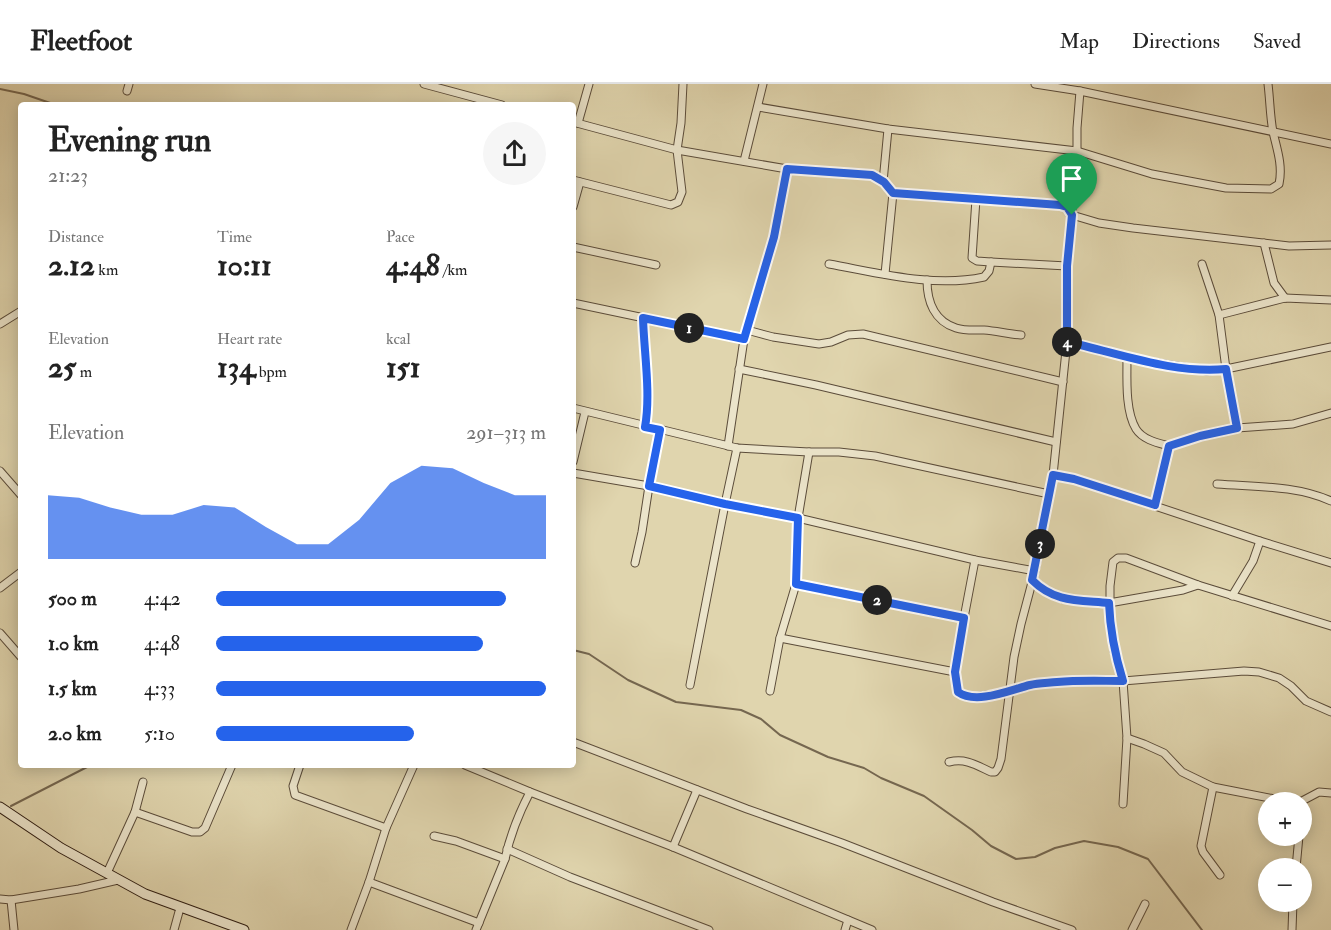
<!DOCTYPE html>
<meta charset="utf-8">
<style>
body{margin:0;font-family:"IM FELL Double Pica",serif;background:#f6f6f6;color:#222;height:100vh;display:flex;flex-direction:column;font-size:22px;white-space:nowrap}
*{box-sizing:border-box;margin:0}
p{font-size:20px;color:#767676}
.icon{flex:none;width:33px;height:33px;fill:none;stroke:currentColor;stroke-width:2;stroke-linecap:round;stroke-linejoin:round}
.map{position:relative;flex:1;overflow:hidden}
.sheet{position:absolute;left:18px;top:18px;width:558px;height:666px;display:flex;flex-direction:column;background:#fff;border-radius:6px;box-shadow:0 3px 15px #0003}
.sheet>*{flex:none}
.controls{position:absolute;left:1258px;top:708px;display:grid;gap:12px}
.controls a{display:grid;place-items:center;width:54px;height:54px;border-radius:50%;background:#fff;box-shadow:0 3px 15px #0003;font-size:30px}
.pin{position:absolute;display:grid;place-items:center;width:51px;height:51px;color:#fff;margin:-62px -26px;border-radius:50% 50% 50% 0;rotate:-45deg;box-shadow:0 0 6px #0007}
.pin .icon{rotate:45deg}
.km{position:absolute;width:30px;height:30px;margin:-15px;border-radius:50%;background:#222;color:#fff;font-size:16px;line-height:30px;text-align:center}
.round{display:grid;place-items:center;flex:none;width:63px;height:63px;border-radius:32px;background:#f6f6f6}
.headline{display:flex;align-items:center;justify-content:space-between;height:102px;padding:0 30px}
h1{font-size:33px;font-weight:800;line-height:45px}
.metrics{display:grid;grid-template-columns:repeat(3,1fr);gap:9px;height:102px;padding:6px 30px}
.metrics div{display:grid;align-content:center}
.metrics b{font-size:30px;font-weight:800}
.metrics small{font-size:16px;font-weight:400}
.metrics p{font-size:16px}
.chart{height:168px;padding:12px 30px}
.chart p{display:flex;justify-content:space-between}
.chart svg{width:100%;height:108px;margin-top:6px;fill:#2563eb;opacity:.7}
ul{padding:0 30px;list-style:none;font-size:20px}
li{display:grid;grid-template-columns:96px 72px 1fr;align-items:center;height:45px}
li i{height:15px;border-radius:8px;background:#2563eb}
header{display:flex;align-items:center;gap:36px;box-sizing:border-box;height:84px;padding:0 30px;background:#fff;border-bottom:2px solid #e0e0e0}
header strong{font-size:28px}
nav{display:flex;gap:33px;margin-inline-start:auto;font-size:21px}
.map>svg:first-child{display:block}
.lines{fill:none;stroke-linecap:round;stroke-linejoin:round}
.stream{stroke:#756750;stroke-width:2}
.street-casing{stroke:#5b4c3a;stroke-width:9}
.secondary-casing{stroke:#2f1e13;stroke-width:11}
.street{stroke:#ebe4ca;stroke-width:7}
.secondary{stroke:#ebe4ca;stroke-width:9}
.route-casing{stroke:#fff;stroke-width:12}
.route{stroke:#2563eb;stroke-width:8}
</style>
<header>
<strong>Fleetfoot</strong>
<nav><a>Map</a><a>Directions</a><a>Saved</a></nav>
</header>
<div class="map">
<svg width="1331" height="846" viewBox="0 0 1331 846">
<rect width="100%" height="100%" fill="#e0d5ae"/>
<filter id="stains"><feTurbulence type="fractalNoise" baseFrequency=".00333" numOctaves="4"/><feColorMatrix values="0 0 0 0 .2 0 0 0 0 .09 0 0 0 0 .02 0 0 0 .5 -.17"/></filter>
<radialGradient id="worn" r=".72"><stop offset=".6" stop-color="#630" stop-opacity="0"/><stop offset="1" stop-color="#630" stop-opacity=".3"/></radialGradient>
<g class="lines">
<!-- stream -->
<g class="stream">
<path d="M0 5 24 10 56 21"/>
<path d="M573 566 589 570 628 596 676 618 741 626 761 635 780 651 828 673 864 684 881 694 924 712 972 746 991 762 1016 775 1035 773 1055 764 1084 757 1118 763 1148 775 1202 846"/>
<path d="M11 722 91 681"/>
</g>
<!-- street casing -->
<g class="street-casing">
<g id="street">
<path d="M424 0 502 21"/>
<path d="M1035 0 1080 7 1331 60"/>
<path d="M127 7 129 0"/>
<path d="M758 23 888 45 1077 67 1152 90 1226 104 1271 105 1279 100C1283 82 1277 65 1273 48 1270 32 1270 16 1268 0"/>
<path d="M573 38 677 66 787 85 871 91 883 98 893 109 1061 121 1067 123 1072 131 1099 139 1133 144 1289 162 1331 161"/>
<path d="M578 39 589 0"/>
<path d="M744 77 763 0"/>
<path d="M573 96 671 121 678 118 682 108 677 66 681 39 683 0"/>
<path d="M883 98 888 45"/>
<path d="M976 115 972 174 977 177 991 178 1067 182"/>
<path d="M573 123 580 98"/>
<path d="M1264 159 1274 199 1285 214"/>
<path d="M573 163 656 181"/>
<path d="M829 180C879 189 934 204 984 193L989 187 991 178"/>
<path d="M1202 180 1219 231 1226 285 1237 344"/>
<path d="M885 190 893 109"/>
<path d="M927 196C927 217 934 237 956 244 965 247 975 246 984 246 996 247 1009 250 1021 251"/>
<path d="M573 219 744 255"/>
<path d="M1219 231 1285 214 1331 216"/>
<path d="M643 234 646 275 647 333 645 343"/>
<path d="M0 240 21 227"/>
<path d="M747 246 773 253 819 260 831 258 848 251 863 250 1063 298"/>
<path d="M1067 257 1115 269 1127 274 1207 287 1226 285 1331 263"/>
<path d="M1127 274C1127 294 1125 327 1136 345 1143 356 1158 359 1169 362"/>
<path d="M739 285 816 301 1056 358"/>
<path d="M573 324 737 364 809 368H839L875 372 1049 410"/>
<path d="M728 362 744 255 774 153 787 85"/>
<path d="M573 378 585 328"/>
<path d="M0 387 21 411"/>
<path d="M573 389 649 402 725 420 798 434 975 476 1035 487"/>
<path d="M1053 391 1074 395 1260 457 1331 479"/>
<path d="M1217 400C1255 403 1296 401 1331 417"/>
<path d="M1155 421 1169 362 1200 352 1237 344 1293 340 1331 329"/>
<path d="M635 479 642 448 649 402 660 346"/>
<path d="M1032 496 1053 511 1063 515 1109 519 1183 506 1198 501"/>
<path d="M796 500 964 534 975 476"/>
<path d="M0 504 21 488"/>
<path d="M1232 512 1253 477 1260 457"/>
<path d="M0 549 21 573"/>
<path d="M780 554 955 588 964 534"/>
<path d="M955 588 958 608 962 611 974 613 1009 608 1031 601 1059 598 1123 597 1244 587 1259 588 1279 594 1291 602 1306 617 1331 628"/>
<path d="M690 601 725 420 737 364"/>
<path d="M770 607 780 554 796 500 798 434 809 368"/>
<path d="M1127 654 1144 660 1164 669 1182 688 1213 703 1290 718"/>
<path d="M573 658 747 725 842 759 993 818 1072 846"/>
<path d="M949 678C966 674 976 681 991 688H995L998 684 1001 675 1014 573 1021 540 1035 487 1053 391 1067 257V182L1077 67V44L1080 7"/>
<path d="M300 681 293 702 295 711 386 744"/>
<path d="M465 681 530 708 673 763 872 846"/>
<path d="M1213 703 1201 762 1203 768 1220 791"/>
<path d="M1293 718 1302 717 1319 708 1331 709"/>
<path d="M1123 720 1127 654 1123 597 1114 567 1110 533V502L1113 478 1118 474H1126L1198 501 1331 542"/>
<path d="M135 728 192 748H200L205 744 232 681"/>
<path d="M434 752 456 757 505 775"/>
<path d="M673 763 697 706"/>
<path d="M507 765 570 793 709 846"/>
<path d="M1296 784 1299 752"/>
<path d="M107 789 135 728 143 698"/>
<path d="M369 798 479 839"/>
<path d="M0 815 11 816 79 805 118 796"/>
<path d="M11 816 14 846"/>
<path d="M174 846 180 824"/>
<path d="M351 846 369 798 386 744 414 681"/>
<path d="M476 846 505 775C510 752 519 729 530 708"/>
<path d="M845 846 848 836"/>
<path d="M1132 846 1145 820"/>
<path d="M1292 846 1293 818"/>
</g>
</g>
<!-- secondary casing -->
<g class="secondary-casing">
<path id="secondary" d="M0 723 61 764 145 810 244 846"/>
</g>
<!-- street -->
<use href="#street" class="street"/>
<!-- secondary -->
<use href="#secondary" class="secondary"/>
</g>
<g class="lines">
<!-- route casing -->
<g class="route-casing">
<path id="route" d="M787 85 872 91 884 98 893 109 1060 121 1067 123 1072 131 1067 182V258C1119 269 1172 290 1226 285L1237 344 1200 352 1169 362 1155 421 1074 395 1053 391 1032 496C1055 519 1079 516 1109 519 1110 546 1115 571 1123 597 1101 597 1079 596 1057 598 1048 599 1038 599 1030 601 1010 606 976 621 958 608L955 588 964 534 796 500 798 434 725 420 649 402 660 346 645 343C651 310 644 268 643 234L744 255 774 153Z"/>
</g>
<!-- route -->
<use href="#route" class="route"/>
</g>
<rect width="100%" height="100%" filter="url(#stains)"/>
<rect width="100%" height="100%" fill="url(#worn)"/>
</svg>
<div class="controls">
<a>+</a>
<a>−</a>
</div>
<div class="pin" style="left:1072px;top:131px;background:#1e9e55"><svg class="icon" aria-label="arrive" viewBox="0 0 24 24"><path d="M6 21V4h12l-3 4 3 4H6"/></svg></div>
<b class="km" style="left:689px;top:244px">1</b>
<b class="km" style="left:877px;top:516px">2</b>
<b class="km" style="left:1040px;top:460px">3</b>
<b class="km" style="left:1067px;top:258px">4</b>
<section class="sheet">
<div class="headline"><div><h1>Evening run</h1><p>21:23</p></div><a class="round"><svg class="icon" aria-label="share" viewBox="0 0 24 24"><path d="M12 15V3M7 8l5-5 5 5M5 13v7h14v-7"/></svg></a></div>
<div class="metrics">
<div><p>Distance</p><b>2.12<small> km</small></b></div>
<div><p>Time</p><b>10:11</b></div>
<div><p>Pace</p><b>4:48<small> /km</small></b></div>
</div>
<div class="metrics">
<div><p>Elevation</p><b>25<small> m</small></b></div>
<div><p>Heart rate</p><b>134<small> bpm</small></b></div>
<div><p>kcal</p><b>151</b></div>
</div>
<div class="chart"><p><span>Elevation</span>291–313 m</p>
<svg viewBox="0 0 160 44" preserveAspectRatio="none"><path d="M0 44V18L10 19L20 23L30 26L40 26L50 22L60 23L70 31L80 38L90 38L100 28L110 13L120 6L130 7L140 13L150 18L160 18V44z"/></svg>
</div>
<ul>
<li><b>500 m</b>4:42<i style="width:88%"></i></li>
<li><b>1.0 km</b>4:48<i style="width:81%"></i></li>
<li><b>1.5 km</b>4:33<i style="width:100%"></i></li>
<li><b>2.0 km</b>5:10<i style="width:60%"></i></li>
</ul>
</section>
</div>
